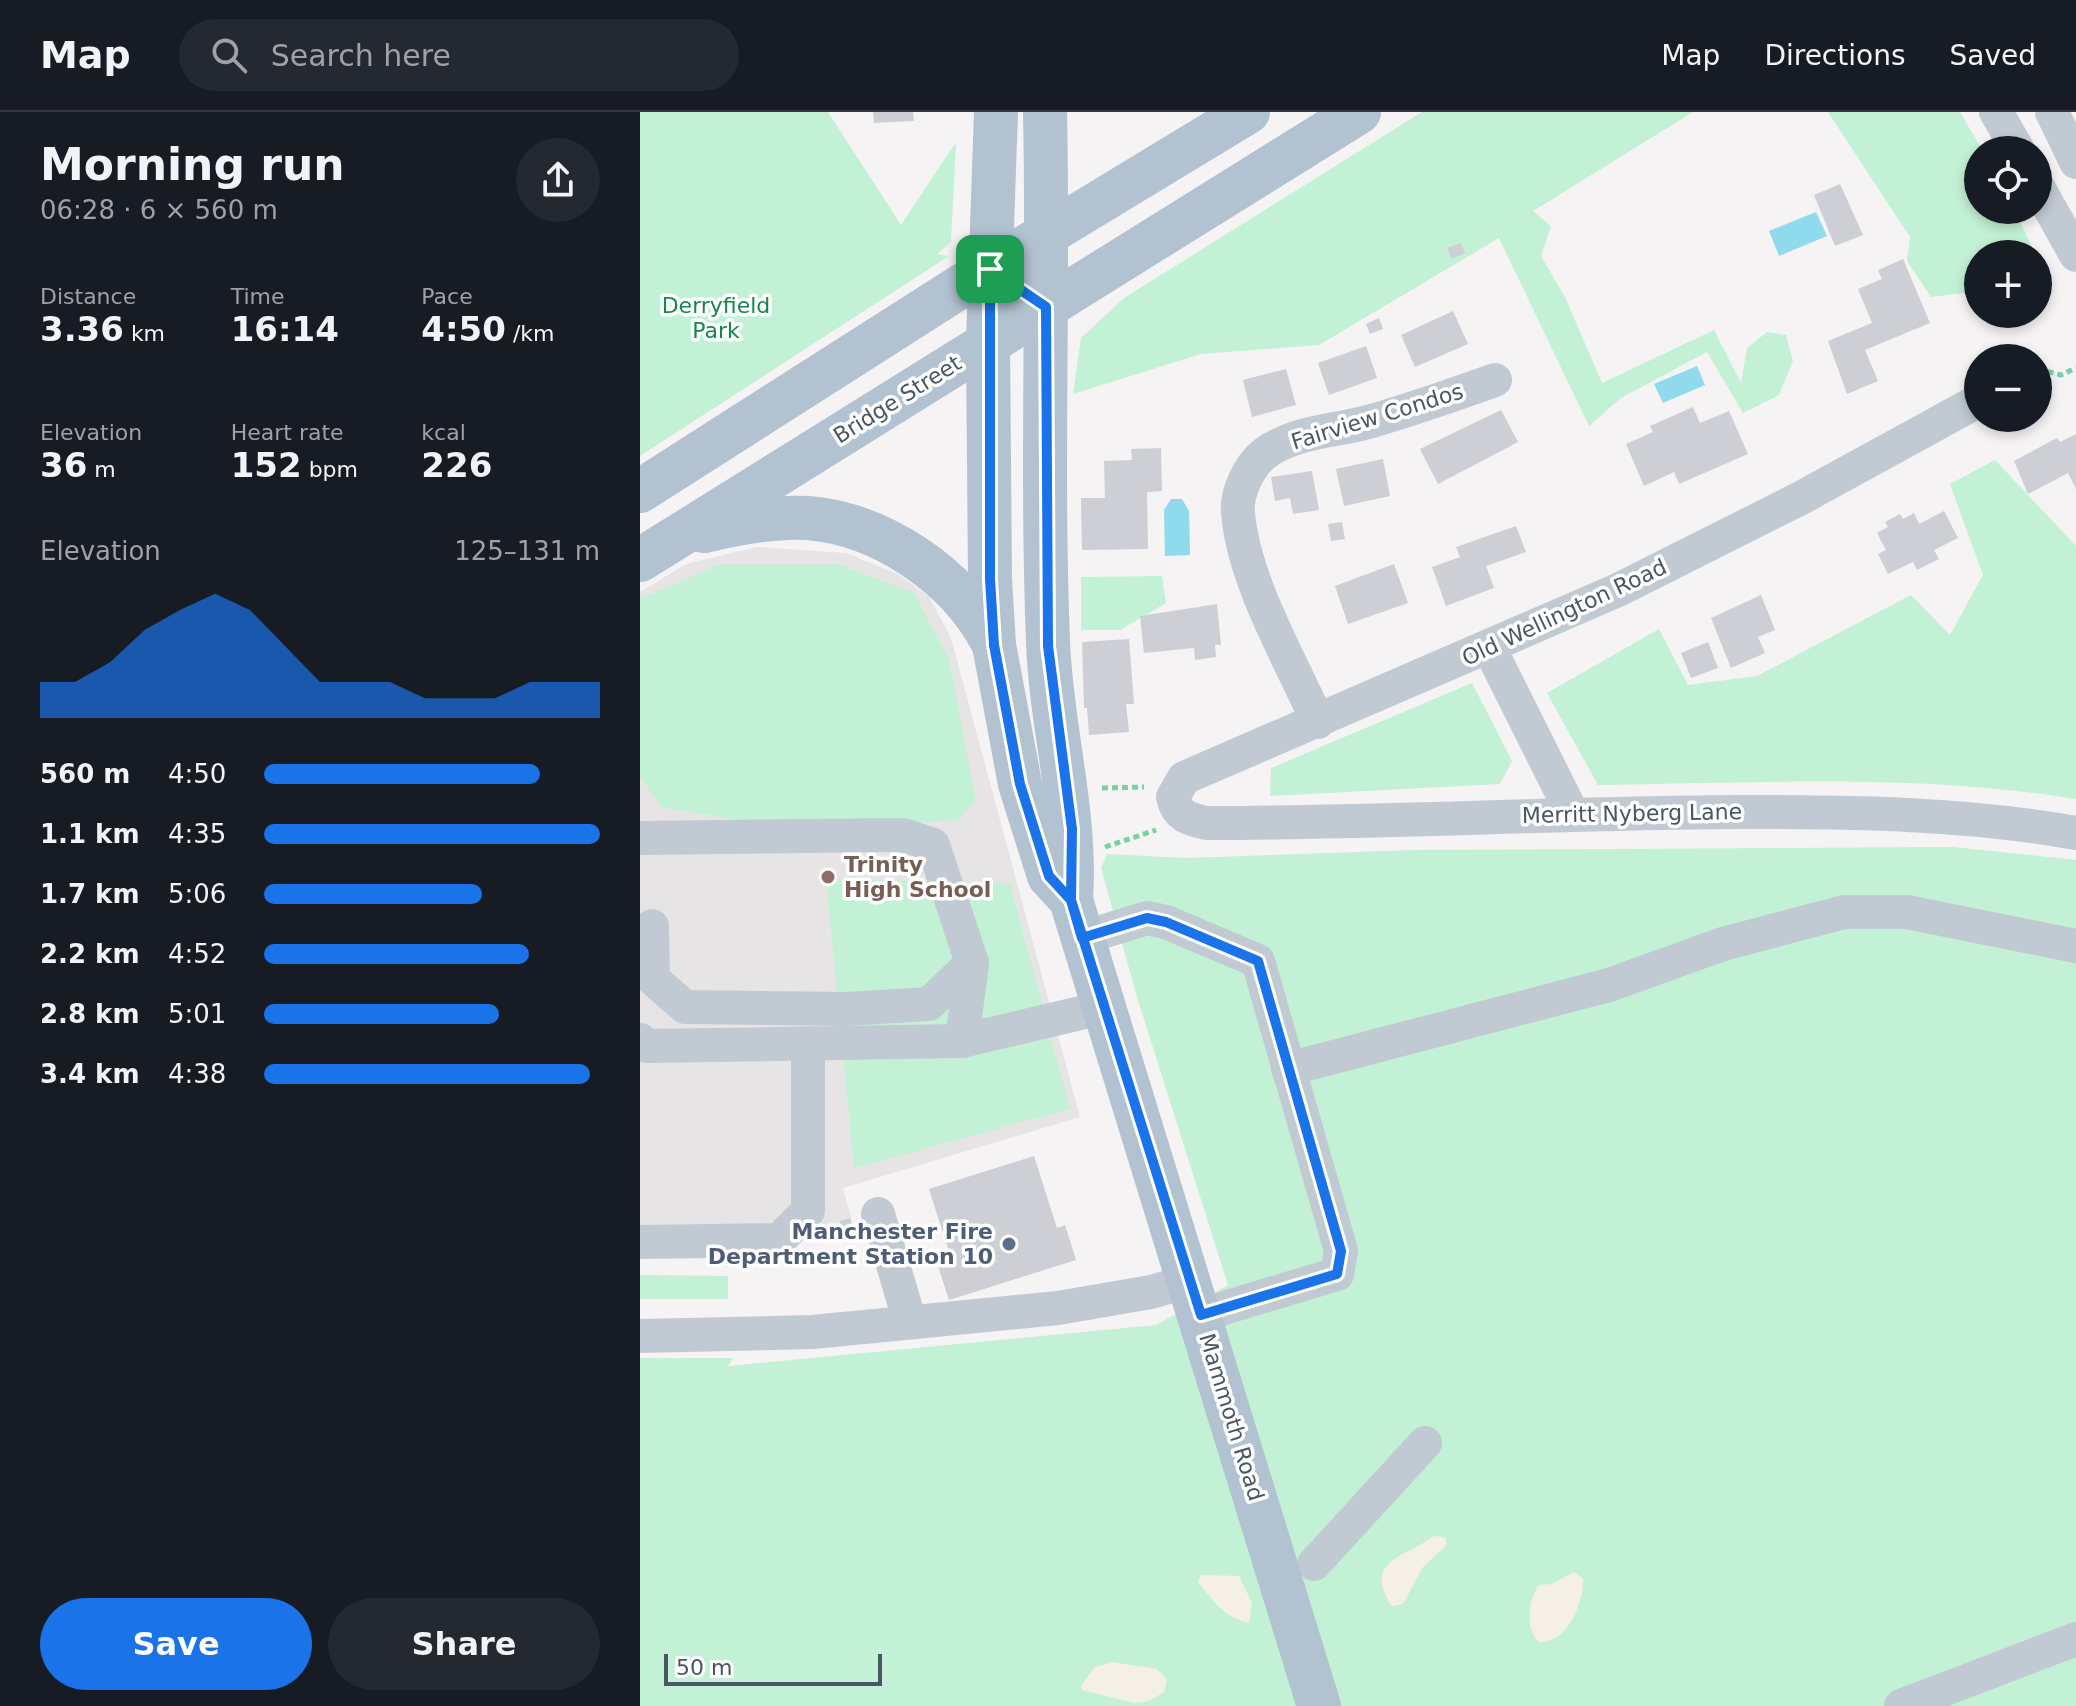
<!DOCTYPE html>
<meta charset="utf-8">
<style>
body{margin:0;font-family:"DejaVu Sans",sans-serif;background:#242831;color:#f1f3f6;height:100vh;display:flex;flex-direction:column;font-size:30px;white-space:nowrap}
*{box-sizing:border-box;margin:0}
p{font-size:26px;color:#9ea1a6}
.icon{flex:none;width:44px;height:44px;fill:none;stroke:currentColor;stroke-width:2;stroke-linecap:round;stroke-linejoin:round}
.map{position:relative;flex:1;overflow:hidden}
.drawer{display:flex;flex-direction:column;background:#171b24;width:640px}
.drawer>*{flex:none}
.buttons{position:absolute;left:1324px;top:24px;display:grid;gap:16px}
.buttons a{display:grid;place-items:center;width:88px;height:88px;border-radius:50%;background:#171b24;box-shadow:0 4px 12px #0003;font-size:40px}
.scale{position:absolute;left:24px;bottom:20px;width:218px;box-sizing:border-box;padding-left:8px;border:4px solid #4a5661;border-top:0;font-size:22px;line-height:28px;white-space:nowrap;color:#4a5661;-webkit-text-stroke:6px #fff;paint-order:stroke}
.pin{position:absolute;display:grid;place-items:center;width:68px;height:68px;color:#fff;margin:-34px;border-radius:16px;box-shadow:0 4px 12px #0006}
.round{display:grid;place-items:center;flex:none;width:84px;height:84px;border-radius:42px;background:#242831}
.overview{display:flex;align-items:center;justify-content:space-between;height:136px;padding:0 40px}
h1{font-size:44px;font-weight:800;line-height:60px}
.figures{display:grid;grid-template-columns:repeat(3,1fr);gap:12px;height:136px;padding:8px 40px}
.figures div{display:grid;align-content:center}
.figures b{font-size:34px;font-weight:800}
.figures small{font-size:22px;font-weight:400}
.figures p{font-size:22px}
.chart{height:224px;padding:16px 40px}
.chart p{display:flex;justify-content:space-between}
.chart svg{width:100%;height:144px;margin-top:8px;fill:#1a73e8;opacity:.7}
.button{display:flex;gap:16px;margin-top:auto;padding:16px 40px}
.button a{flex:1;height:92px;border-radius:48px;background:#1a73e8;color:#fff;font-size:32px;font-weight:800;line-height:92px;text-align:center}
.button a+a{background:#242831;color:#f1f3f6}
ul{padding:0 40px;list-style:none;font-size:26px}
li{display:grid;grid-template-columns:128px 96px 1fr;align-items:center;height:60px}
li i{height:20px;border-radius:10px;background:#1a73e8}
header{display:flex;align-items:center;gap:48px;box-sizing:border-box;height:112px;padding:0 40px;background:#171b24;border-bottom:2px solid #363941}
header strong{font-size:38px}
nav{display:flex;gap:44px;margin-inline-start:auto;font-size:28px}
.search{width:560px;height:72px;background:#242831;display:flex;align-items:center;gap:20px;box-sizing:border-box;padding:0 28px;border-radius:44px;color:#9ea1a6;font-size:30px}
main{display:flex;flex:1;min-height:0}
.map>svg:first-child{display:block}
.education{fill:#e6e4e5}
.green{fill:#c3f1d5}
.sand{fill:#f5f0e5}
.water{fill:#90daee}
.building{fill:#cdcfd5}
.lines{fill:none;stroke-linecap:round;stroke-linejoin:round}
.path{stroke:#7ad0a6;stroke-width:5;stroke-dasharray:6 4;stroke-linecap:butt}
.minor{stroke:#c1cad2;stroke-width:34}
.major{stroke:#b3c2d1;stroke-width:44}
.route-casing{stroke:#fff;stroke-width:16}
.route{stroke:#1a73e8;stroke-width:10}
.education-dot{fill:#8d6e63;stroke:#fff;stroke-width:3}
.service-dot{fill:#5c6f8a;stroke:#fff;stroke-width:3}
.labels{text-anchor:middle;stroke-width:7;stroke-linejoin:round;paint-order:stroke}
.park-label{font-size:22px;fill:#17864f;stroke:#fff}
.street-label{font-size:22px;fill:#4a5661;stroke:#fff}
.education-label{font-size:22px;font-weight:bold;fill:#785e54;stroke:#fff;text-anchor:start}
.service-label{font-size:22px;font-weight:bold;fill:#4e5e75;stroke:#fff;text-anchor:end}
</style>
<header>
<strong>Map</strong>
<div class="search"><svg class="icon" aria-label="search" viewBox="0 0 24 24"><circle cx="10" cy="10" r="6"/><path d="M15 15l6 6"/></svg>Search here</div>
<nav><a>Map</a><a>Directions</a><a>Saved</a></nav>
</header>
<main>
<section class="drawer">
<div class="overview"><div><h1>Morning run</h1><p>06:28 · 6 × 560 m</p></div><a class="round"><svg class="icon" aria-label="share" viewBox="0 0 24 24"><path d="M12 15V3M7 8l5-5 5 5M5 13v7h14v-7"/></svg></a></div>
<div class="figures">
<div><p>Distance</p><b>3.36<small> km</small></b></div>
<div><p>Time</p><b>16:14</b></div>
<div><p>Pace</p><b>4:50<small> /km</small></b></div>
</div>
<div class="figures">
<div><p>Elevation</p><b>36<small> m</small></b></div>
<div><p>Heart rate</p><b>152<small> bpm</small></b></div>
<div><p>kcal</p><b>226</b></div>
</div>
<div class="chart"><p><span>Elevation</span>125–131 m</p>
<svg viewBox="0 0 160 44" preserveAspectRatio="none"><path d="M0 44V33L10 33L20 27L30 17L40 11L50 6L60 11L70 22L80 33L90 33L100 33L110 38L120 38L130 38L140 33L150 33L160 33V44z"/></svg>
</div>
<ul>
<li><b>560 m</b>4:50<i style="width:82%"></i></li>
<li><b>1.1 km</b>4:35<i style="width:100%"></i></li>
<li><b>1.7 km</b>5:06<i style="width:65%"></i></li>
<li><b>2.2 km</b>4:52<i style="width:79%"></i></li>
<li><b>2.8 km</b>5:01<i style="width:70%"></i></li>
<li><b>3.4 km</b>4:38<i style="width:97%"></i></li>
</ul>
<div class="button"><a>Save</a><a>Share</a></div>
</section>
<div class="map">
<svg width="1436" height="1594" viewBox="0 0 1436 1594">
<rect width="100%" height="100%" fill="#f5f3f3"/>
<!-- education -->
<path class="education" d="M117 435 206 441 258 462 289 485 311 526 440 1005 203 1076 216 1125 0 1128V480L46 452Z"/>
<!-- green -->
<g class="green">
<path d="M0 0H188L261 113 316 30 311 130 297 142 309 144 0 344Z"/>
<path d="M782 0H1053L893 99 911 114 901 144 925 185 962 271 1074 218 1101 271 1107 236 1127 220 1146 223 1153 249 1139 283 1103 301 1067 240 981 286 949 314 859 126 679 233 561 242 433 282 441 226 484 186Z"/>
<path d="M1188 0H1320L1342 38H1338V98H1375L1395 142H1338V179L1291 185 1267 149 1270 125Z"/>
<path d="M1355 348 1436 434V687C1278 661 1118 671 958 673L907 581 1019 517 1048 573 1117 564 1271 483 1310 523 1343 463 1310 372Z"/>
<path d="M81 452H198L274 481 309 547 336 689 318 708 161 719 22 695 0 665V487Z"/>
<path d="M522 464 526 491 480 518H441V465Z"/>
<path d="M832 571 872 649 860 672 630 684 631 656Z"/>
<path d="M1313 735 1436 748V1594H0V1246H93L88 1254 516 1213 588 1173 497 885 461 756 467 742 545 746 774 738Z"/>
<path d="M202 767 370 772 430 997 214 1056 187 776Z"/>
<path d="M0 1163 88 1164V1187H0Z"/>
</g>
<!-- sand -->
<g class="sand">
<path d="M793 1424 805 1425 807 1433 783 1455 763 1492 752 1494C720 1447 772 1443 793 1424Z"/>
<path d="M934 1460 943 1466C945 1489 927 1532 899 1530 885 1518 888 1486 899 1473L912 1472Z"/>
<path d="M561 1463 599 1464 612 1491 609 1511C584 1505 573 1489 558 1470Z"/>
<path d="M471 1550 517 1557 527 1567 524 1580 509 1589 495 1591 442 1578 441 1574 454 1556Z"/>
</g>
<!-- water -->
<g class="water">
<path d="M1176 100 1187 124 1139 144 1129 119Z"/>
<path d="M1057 254 1065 273 1023 291 1014 272Z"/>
<path d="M531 387H542L549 399 550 443 525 444 524 398Z"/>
</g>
<!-- building -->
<g class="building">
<path d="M233 0H273L274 9 234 11Z"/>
<path d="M1200 72 1223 123 1195 134 1174 83Z"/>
<path d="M821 131 825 141 812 147 807 136Z"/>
<path d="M1263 147 1290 211 1225 238 1238 269 1207 282 1188 229 1232 211 1218 177 1242 167 1238 158Z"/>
<path d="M813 199 828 232 775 255 761 223Z"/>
<path d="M739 206 743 217 730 222 726 212Z"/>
<path d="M726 234 737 266 689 283 678 251Z"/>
<path d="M646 257 656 293 612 305 603 268Z"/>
<path d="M1053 295 1060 311 1089 299 1108 342 1039 372 1034 360 1004 374 986 332 1013 320 1010 314Z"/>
<path d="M861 298 878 330 798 372 780 337Z"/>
<path d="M1436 322V377L1428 361 1388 382 1374 349 1417 326 1420 330Z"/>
<path d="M521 336 522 379 507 380 508 437 442 438 441 386H465L464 349 492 348 491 337Z"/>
<path d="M743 347 750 384 704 394 696 357Z"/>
<path d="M672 359 679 398 653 402 650 386 635 389 631 365Z"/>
<path d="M1304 399 1318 426 1294 438 1299 447 1277 458 1273 450 1248 462 1238 442 1246 438 1237 421 1248 415 1245 410 1260 402 1263 407 1274 401 1279 412Z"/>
<path d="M702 410 705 427 691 429 688 412Z"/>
<path d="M876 414 886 440 846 454 854 476 806 494 792 455 820 445 816 435Z"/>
<path d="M754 452 768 491 708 512 695 474Z"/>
<path d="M1121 483 1135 518 1118 525 1125 541 1091 556 1071 506Z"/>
<path d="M577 492 581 533H575L576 545 555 548 554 536 504 541 500 504Z"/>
<path d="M489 527 494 592H486L489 620 449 623 447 596H444L442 530Z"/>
<path d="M1068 530 1078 556 1051 566 1041 541Z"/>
<path d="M394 1044 417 1116 425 1113 436 1148 309 1188 298 1154 312 1149 289 1077Z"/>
<path d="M210 1106 214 1119 203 1122 200 1109Z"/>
</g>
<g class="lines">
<!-- path -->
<g class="path">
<path d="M1398 257 1421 263 1436 256"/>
<path d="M462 676 504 675"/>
<path d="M465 735 516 718"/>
</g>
<!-- minor -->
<g class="minor">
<path d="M1356 0 1378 38"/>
<path d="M1412 0 1436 50"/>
<path d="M1398 75 1436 143"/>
<path d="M1338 289 1161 386 978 478 544 666 533 685C537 704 548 707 566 711 743 711 921 701 1098 700 1212 700 1323 701 1436 721"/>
<path d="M849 535 932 701"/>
<path d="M678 610C650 547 604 470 598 401 596 381 609 354 624 342 652 320 695 319 728 310 771 298 813 283 855 268"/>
<path d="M0 726 263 723 293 733 332 851 322 929"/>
<path d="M12 814 13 867 45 895 206 897 289 892 332 851"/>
<path d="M442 826 507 806 526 810 618 849 701 1139 697 1162 561 1203"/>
<path d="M0 928 7 934 322 929 466 895"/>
<path d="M648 957 969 873 1083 832 1204 800H1267L1436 834"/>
<path d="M238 1102 270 1210"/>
<path d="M0 1130 139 1128 168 1099V932"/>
<path d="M0 1224 173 1220 418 1196 511 1180 550 1169"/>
<path d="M674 1452 785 1331"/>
<path d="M1261 1594 1436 1527"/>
</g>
<!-- major -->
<g class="major">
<path d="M356 0 348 230 350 467 354 533 380 672 409 764 431 788"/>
<path d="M405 0C409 176 401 352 408 529 411 616 437 700 431 788L679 1594"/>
<path d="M0 379 326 171 608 0"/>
<path d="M64 419C97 411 133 404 168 406 242 412 318 464 352 529"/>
<path d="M0 448 719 0"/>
</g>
</g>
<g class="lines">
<!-- route casing -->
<g class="route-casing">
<path id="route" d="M350 157V467L354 533 380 672 409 764 431 788 561 1203 697 1162 701 1139 618 849 526 810 507 806 442 826 431 788 432 717 408 534 406 195 350 157"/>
</g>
<!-- route -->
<use href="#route" class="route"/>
</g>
<!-- markers -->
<circle class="education-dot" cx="188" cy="765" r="8"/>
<circle class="service-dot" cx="369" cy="1132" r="8"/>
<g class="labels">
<!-- park labels -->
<g class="park-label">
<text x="76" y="201">Derryfield<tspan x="76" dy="25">Park</tspan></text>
</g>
<!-- street labels -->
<g class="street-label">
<text transform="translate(257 287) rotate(-32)" y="8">Bridge Street</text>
<text transform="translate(737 304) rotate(-17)" y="8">Fairview Condos</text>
<text transform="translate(924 500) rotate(-25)" y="8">Old Wellington Road</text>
<text transform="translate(992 701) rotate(-1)" y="8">Merritt Nyberg Lane</text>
<text transform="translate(592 1305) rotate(73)" y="8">Mammoth Road</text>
</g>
<!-- education labels -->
<g class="education-label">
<text x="204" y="760">Trinity<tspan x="204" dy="25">High School</tspan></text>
</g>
<!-- service labels -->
<g class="service-label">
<text x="353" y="1127">Manchester Fire<tspan x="353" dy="25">Department Station 10</tspan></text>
</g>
</g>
</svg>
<div class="buttons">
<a><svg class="icon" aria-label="locate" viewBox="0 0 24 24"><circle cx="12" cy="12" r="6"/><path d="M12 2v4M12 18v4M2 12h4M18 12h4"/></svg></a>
<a>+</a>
<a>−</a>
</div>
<div class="scale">50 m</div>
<div class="pin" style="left:350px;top:157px;background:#1e9e55"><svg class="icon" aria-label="arrive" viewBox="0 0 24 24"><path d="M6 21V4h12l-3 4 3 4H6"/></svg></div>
</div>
</main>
